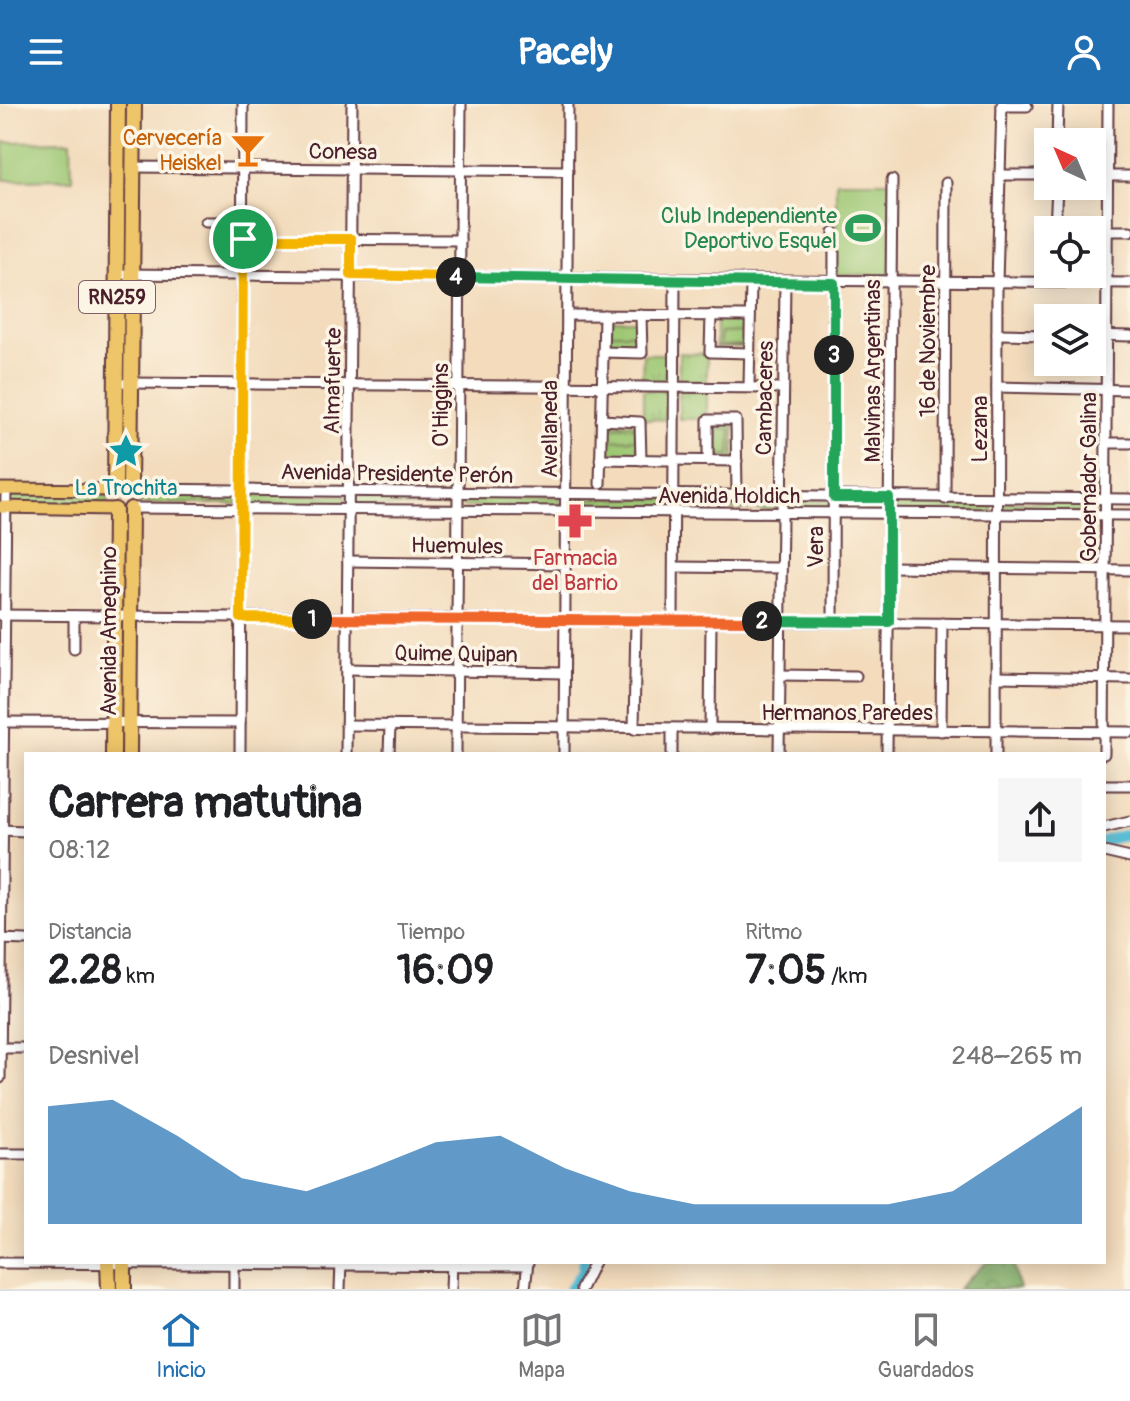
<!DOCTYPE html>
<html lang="es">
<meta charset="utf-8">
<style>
body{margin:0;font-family:Pangolin,sans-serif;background:#f6f6f6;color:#202124;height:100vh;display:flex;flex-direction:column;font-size:30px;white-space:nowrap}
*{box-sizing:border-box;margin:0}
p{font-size:26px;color:#757577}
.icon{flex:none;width:44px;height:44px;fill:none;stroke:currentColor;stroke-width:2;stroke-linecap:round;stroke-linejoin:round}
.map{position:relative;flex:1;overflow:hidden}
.drawer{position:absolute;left:24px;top:648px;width:1082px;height:512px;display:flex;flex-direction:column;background:#fff;border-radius:0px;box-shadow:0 4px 20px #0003}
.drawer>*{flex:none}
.needle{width:52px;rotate:316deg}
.fabs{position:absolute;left:1034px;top:24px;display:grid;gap:16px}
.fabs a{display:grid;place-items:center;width:72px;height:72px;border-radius:0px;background:#fff;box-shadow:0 4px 20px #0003;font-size:40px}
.pin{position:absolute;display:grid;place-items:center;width:68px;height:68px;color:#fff;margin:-34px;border:4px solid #fff;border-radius:50%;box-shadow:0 2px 8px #0007}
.km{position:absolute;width:40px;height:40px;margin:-20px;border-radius:50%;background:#222;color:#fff;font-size:22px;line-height:40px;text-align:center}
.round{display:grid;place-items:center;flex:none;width:84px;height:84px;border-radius:0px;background:#f6f6f6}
.summary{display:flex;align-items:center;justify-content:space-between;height:136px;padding:0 24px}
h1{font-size:44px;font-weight:800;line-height:60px}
.metrics{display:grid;grid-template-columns:repeat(3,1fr);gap:12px;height:136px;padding:8px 24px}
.metrics div{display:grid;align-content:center}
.metrics b{font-size:40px;font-weight:800}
.metrics small{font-size:22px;font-weight:400}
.metrics p{font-size:22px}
.chart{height:224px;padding:16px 24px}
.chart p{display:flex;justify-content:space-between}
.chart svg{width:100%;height:144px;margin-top:8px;fill:#1f6fb2;opacity:.7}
header{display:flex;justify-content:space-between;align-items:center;height:104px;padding:0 24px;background:#1f6fb2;color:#fff;font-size:36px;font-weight:800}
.menu{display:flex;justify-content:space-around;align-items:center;height:112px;border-top:2px solid #e0e0e0;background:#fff;font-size:22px;color:#757577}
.menu a{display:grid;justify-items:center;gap:4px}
.menu .selected{color:#1f6fb2}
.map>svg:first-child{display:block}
.grass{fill:url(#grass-tufts);stroke:#74734f;stroke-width:2}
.forest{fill:url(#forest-crowns);stroke:#646648;stroke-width:2}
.park{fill:url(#park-crowns);stroke:#74734f;stroke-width:2}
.garden{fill:#9dc773;stroke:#74734f;stroke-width:2}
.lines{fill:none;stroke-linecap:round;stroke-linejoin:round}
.river{stroke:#58bed5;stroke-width:11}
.minor-casing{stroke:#633b41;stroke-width:13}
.major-casing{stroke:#633b41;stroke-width:15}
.highway-casing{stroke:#633b41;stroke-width:18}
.minor{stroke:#fff;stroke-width:9}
.major{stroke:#eec569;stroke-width:11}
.highway{stroke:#eec569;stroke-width:14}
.split-1-casing{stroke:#fff;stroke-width:16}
.split-2-casing{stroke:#fff;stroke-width:16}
.split-3-casing{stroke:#fff;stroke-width:16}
.split-4-casing{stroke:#fff;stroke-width:16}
.split-5-casing{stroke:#fff;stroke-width:16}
.split-1{stroke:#f5b400;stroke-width:10}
.split-2{stroke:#f0652b;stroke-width:10}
.split-3{stroke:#22a559;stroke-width:10}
.split-4{stroke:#22a559;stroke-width:10}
.split-5{stroke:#f5b400;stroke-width:10}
.labels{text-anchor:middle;stroke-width:7;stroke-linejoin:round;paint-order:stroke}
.shield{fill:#fcf5e5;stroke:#7f5f63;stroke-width:2}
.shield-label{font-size:20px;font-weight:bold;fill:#4a1f2b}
.food-label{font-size:22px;fill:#c56008;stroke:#fcf5e5;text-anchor:end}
.street-label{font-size:22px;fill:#4a1f2b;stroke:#fcf5e5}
.leisure-label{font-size:22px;fill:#27864d;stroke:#fcf5e5;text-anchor:end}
.culture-label{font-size:22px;fill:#0d838f;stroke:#fcf5e5}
.health-label{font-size:22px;fill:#be3a42;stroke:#fcf5e5}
</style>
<header><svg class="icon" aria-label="menu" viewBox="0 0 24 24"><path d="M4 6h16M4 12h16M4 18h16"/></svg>Pacely<svg class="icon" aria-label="person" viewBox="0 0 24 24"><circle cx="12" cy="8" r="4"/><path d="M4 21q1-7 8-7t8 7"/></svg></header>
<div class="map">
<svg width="1130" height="1185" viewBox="0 0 1130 1185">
<defs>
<pattern id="grass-tufts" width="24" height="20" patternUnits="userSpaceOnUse" patternTransform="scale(2)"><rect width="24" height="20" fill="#9dc773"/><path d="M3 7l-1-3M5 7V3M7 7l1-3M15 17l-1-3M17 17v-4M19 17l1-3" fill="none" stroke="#89aa64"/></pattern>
<pattern id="forest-crowns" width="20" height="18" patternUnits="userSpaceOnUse" patternTransform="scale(2)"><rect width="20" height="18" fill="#7eac65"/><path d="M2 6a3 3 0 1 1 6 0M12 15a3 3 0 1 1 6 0" fill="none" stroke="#698b53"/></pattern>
<pattern id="park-crowns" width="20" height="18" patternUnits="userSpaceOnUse" patternTransform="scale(2)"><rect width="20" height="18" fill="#9dc773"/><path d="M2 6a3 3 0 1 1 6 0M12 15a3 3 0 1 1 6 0" fill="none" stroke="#89aa64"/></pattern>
</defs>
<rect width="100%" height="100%" fill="#fcf5e5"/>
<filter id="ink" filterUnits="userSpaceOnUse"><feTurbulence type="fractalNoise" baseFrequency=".0125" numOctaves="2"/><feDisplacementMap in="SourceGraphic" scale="16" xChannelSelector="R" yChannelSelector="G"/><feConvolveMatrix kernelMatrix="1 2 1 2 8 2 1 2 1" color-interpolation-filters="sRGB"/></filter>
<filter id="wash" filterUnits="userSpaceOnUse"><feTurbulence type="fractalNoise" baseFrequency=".006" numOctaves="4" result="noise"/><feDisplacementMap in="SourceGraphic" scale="32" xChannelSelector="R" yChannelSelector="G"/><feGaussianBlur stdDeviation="1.8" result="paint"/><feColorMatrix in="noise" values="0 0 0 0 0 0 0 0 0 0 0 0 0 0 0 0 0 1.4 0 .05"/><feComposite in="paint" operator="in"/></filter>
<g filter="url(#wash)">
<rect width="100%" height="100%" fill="#f3dbbc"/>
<!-- grass -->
<g class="grass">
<path d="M716 215 747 216V243H716Z"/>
<path d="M607 216H639L638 244H607Z"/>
<path d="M679 249 707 250V279H679Z"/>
<path d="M643 250H671V279H642Z"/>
<path d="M643 286H671V316L643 315Z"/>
<rect x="679" y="286" width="28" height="29"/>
<path d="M606 319H639L638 352H605Z"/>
<path d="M713 319H734V355L712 354Z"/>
<rect x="139" y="390" width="99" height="10"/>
<rect x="354" y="393" width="98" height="10"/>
<rect x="462" y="393" width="98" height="10"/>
<rect x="679" y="396" width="98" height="10"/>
<path d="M785 396H829V407L785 406Z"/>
<path d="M843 397 886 398V408L843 407Z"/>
<path d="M893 397 992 398V408H893Z"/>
<rect x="1004" y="398" width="99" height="10"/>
</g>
<!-- forest -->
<path class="forest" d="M987 1158H1013L1019 1185H958Z"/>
<!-- park -->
<g class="park">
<rect x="9" y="390" width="99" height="10"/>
<path d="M246 391H345V402L246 401Z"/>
<path d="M577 394 668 395V404L577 403Z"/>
</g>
<!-- garden -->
<g class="garden">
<path d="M71 37 72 75 4 76V38Z"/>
<path d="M836 77H891L890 171H836Z"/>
<path d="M745 228 746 241 720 242V229Z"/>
<rect x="608" y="229" width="26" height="13"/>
<path d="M610 323H636V335L610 336Z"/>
<path d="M718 325H731L730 351H718Z"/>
</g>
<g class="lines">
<!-- river -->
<g class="river">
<path d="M1104 737 1130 729"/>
<path d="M570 1185 584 1166V1158"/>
</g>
</g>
</g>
<g filter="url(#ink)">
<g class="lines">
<!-- minor casing -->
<g class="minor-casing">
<g id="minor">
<path d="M1002 2H1027"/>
<path d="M1057 38 1058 0"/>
<path d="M132 63 568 67"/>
<path d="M1000 71H1048"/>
<path d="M1092 72H1130"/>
<path d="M206 118H243"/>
<path d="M1055 125 1057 82"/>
<path d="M1108 127H1130"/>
<path d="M243 135 460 136"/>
<path d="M117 170 1130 179"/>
<path d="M567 211 750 212"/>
<path d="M711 211 710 248 749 249"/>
<path d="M997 230 1048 231"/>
<path d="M1092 231 1130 232"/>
<path d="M603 248 642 249 641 211"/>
<path d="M126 279 783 284"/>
<path d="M749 283 751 178"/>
<path d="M997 283 1130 286"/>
<path d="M601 316 640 318 641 356"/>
<path d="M1106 339H1130"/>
<path d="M600 355 737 357"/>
<path d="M708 357V316H736L737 391"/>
<path d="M600 380 604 211"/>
<path d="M131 385 1130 395"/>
<path d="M945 395 946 79"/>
<path d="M132 404 1130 411"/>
<path d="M348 457 566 460"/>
<path d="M674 463 780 464"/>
<path d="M889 463 1130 466"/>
<path d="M0 511 1130 521"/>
<path d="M74 512V545"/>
<path d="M673 516 675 176"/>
<path d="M833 518 834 128"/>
<path d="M347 565 564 569"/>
<path d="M780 571 856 572"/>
<path d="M996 573 1130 575"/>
<path d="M0 618 240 619"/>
<path d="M346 621 1130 628"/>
<path d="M634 625 636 516"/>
<path d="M710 625 711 517"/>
<path d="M941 627 942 519"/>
<path d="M240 650 243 0"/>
<path d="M346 650 352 0"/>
<path d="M389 650 390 621"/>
<path d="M456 650 461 0"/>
<path d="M564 650 568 0"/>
<path d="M672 650V625"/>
<path d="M779 650 785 178"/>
<path d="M887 650 892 76"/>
<path d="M996 650 997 179 1002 0"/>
<path d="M1104 650 1108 0"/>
<path d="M1104 681H1130"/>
<path d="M1104 723 1130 717"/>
<path d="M0 726 26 727"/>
<path d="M1104 748 1130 754"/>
<path d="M0 835 26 836"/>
<path d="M0 944H26"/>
<path d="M0 974 6 385"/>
<path d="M0 1050H26"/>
<path d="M0 1159 527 1162"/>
<path d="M234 1185V1158"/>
<path d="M340 1185 341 1158"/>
<path d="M451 1185 452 1158"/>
<path d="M525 1185 528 1158"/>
<path d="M581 1185 594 1158"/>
</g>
</g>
<!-- major casing -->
<g class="major-casing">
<g id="major">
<path d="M0 385 114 386"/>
<path d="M0 403 114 405"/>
</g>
</g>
<!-- highway casing -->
<g class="highway-casing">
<g id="highway">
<path d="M115 385 118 0"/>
<path d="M130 385 134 0"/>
<path d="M113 650 115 406"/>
<path d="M129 650 131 405"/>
<path d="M108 1158 109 1185"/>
<path d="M124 1158V1185"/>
</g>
</g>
<!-- minor -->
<use href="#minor" class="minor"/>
<!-- major -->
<use href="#major" class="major"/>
<!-- highway -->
<use href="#highway" class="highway"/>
</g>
</g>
<g class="lines" filter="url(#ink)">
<!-- split-1 casing -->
<g class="split-1-casing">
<path id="split-1" d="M243 135 241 514 312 515"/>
</g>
<!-- split-2 casing -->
<g class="split-2-casing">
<path id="split-2" d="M312 515 762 517"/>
</g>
<!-- split-3 casing -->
<g class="split-3-casing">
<path id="split-3" d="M762 517 889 518V394H834V251"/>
</g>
<!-- split-4 casing -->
<g class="split-4-casing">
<path id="split-4" d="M456 173 834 179V251"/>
</g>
<!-- split-5 casing -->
<g class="split-5-casing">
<path id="split-5" d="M243 135H351V171L456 173"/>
</g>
<!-- split-1 -->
<use href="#split-1" class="split-1"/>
<!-- split-2 -->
<use href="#split-2" class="split-2"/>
<!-- split-3 -->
<use href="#split-3" class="split-3"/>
<!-- split-4 -->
<use href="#split-4" class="split-4"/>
<!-- split-5 -->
<use href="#split-5" class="split-5"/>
</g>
<!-- icons -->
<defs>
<g id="bar-bare" transform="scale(2.76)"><path d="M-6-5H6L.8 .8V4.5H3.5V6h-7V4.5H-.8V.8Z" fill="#e8710a" stroke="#fcf5e5" stroke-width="2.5" paint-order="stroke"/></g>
<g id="stadium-bare" transform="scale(2.76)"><path d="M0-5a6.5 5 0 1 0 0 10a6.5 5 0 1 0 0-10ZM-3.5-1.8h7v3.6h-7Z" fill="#2e9e5b" stroke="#fcf5e5" stroke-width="2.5" paint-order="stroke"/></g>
<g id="sight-bare" transform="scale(2.76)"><path d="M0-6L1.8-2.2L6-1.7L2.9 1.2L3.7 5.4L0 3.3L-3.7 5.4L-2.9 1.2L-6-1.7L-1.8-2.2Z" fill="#0f9aa8" stroke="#fcf5e5" stroke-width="2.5" paint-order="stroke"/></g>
<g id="pharmacy-bare" transform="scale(2.76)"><path d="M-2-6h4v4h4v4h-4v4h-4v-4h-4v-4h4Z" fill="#e0444e" stroke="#fcf5e5" stroke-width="2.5" paint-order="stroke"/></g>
</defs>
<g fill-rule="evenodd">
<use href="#bar-bare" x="248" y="46"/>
<use href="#stadium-bare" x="863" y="124"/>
<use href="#sight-bare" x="126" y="347"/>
<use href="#pharmacy-bare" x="575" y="417"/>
</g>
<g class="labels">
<!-- shield labels -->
<rect class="shield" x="79" y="177" width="76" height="32" rx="6"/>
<g class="shield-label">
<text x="117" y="200">RN259</text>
</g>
<!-- food labels -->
<g class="food-label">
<text x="222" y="41">Cervecería<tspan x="222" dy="25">Heiskel</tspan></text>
</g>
<!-- street labels -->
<g class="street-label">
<text transform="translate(343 47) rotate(1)" y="8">Conesa</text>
<text transform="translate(927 237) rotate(-90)" y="8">16 de Noviembre</text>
<text transform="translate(872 267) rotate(-90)" y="8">Malvinas Argentinas</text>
<text transform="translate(332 277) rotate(-89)" y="8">Almafuerte</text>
<text transform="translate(764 294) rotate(-89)" y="8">Cambaceres</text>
<text transform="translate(440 301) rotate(-90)" y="8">O'Higgins</text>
<text transform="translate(549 325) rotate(-90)" y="8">Avellaneda</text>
<text transform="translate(979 325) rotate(-90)" y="8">Lezana</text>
<text transform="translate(397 369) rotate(1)" y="8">Avenida Presidente Perón</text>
<text transform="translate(1088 373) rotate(-90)" y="8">Gobernador Galina</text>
<text x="729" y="399">Avenida Holdich</text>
<text transform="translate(457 441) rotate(1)" y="8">Huemules</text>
<text transform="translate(815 443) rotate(-90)" y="8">Vera</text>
<text transform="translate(108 527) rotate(-90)" y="8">Avenida Ameghino</text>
<text transform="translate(456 549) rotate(1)" y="8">Quime Quipan</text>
<text x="847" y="616">Hermanos Paredes</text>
</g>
<!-- leisure labels -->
<g class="leisure-label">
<text x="837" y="119">Club Independiente<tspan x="837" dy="25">Deportivo Esquel</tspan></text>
</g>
<!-- culture labels -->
<g class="culture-label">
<text x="126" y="391">La Trochita</text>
</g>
<!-- health labels -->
<g class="health-label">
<text x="575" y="461">Farmacia<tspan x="575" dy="25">del Barrio</tspan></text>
</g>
</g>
</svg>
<div class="fabs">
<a><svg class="needle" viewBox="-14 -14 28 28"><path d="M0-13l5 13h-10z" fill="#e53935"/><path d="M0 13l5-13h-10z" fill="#757577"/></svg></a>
<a><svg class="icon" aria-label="locate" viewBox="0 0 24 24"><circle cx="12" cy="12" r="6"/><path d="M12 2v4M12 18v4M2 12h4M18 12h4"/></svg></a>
<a><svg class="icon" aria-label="layers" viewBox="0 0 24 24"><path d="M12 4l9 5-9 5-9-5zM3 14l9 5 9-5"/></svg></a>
</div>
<div class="pin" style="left:243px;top:135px;background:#1e9e55"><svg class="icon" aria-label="arrive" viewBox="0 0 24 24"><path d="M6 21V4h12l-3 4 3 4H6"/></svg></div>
<b class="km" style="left:312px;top:515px">1</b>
<b class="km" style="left:762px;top:517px">2</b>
<b class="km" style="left:834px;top:251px">3</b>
<b class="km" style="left:456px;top:173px">4</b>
<section class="drawer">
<div class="summary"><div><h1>Carrera matutina</h1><p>08:12</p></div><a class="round"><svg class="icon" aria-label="share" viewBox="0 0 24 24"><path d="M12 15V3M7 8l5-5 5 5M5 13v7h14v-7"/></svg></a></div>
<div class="metrics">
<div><p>Distancia</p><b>2.28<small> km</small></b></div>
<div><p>Tiempo</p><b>16:09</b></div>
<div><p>Ritmo</p><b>7:05<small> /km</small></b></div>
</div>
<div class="chart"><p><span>Desnivel</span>248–265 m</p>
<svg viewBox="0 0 160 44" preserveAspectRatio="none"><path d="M0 44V8L10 6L20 17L30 30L40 34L50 27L60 19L70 17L80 27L90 34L100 38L110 38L120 38L130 38L140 34L150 21L160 8V44z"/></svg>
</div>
</section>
</div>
<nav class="menu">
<a class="selected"><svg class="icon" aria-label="home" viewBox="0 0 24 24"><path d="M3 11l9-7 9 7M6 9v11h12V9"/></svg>Inicio</a>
<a><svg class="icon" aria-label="map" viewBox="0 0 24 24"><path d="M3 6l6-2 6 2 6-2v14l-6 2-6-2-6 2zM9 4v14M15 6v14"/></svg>Mapa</a>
<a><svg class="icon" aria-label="saved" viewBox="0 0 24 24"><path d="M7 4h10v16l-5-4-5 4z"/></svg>Guardados</a>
</nav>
